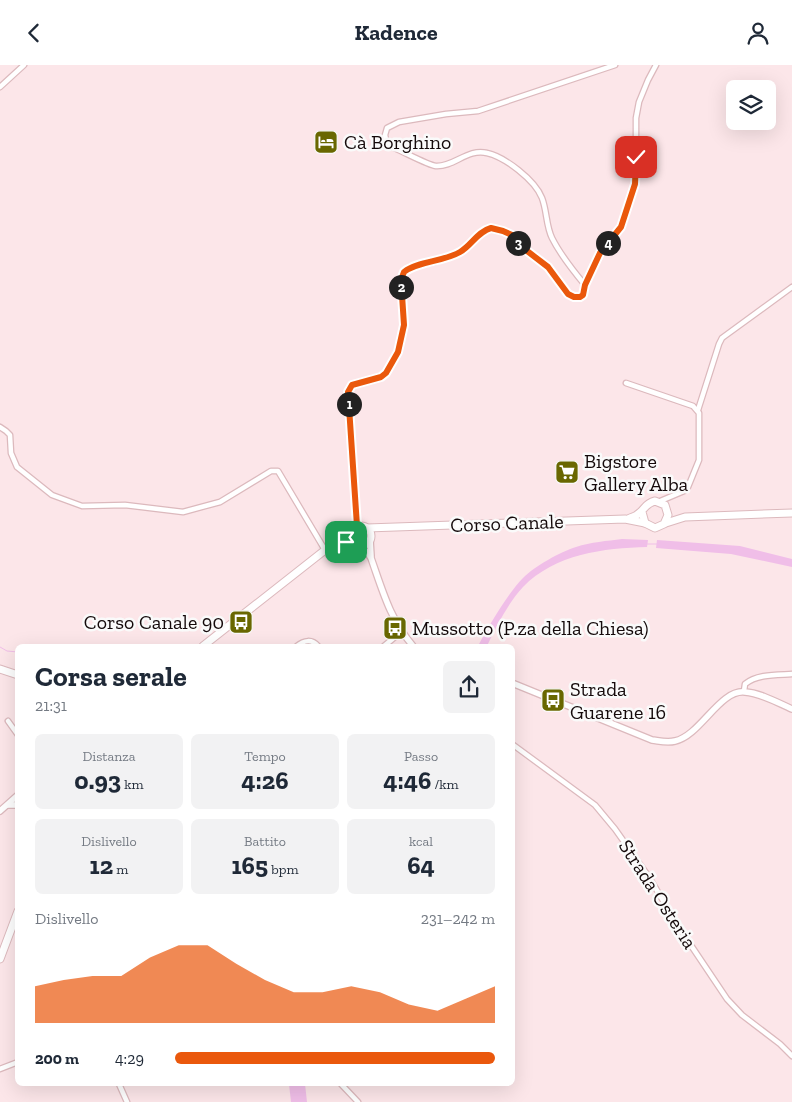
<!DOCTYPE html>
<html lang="it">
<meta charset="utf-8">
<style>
body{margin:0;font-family:"Zilla Slab",serif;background:#f2f2f3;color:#1f2937;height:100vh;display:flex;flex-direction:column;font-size:19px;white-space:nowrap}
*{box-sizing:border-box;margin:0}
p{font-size:16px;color:#747a83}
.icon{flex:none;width:28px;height:28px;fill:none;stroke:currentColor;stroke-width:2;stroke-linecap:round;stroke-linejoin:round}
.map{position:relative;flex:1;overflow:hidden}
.panel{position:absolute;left:15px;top:579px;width:500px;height:442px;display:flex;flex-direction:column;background:#fff;border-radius:8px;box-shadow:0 5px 20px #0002}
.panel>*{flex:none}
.fabs{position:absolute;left:726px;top:15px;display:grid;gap:10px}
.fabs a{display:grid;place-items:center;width:50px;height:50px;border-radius:8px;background:#fff;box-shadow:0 5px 20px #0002;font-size:25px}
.pin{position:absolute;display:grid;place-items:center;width:42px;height:42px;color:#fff;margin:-21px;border-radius:10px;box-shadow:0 2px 8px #0006}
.km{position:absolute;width:25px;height:25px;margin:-12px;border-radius:50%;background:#222;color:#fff;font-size:14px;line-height:25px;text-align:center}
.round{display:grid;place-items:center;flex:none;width:52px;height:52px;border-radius:8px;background:#f2f2f3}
.overview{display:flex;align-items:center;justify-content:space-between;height:85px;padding:0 20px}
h1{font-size:28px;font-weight:700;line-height:38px}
.metrics{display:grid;grid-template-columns:repeat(3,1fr);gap:8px;height:85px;padding:5px 20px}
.metrics div{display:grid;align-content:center;border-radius:8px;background:#f2f2f3;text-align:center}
.metrics b{font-size:25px;font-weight:700}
.metrics small{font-size:14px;font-weight:400}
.metrics p{font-size:14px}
.chart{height:140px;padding:10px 20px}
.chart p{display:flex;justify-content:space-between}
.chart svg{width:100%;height:90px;margin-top:5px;fill:#ea580c;opacity:.7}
ul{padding:0 20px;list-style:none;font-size:16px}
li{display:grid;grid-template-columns:80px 60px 1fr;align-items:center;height:38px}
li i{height:12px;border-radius:6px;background:#ea580c}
header{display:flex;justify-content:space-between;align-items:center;height:65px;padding:0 20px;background:#fff;font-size:22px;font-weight:700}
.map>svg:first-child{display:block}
.water{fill:#f0bee8}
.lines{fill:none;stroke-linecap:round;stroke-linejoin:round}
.stream{stroke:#f0bee8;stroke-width:1}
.street-casing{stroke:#dcb9bd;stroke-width:7}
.secondary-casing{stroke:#dcb9bd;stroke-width:8}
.primary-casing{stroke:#dcb9bd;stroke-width:9}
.street{stroke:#fff;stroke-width:4.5}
.secondary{stroke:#fff;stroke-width:5.5}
.primary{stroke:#fff;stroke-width:7}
.route-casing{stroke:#fff;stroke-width:10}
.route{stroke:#ea580c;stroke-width:6}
.labels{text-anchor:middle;stroke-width:5;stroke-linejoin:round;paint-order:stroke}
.poi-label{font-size:20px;fill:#14090a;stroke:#fafafa;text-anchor:start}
.street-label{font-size:20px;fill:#14090a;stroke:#fafafa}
</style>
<header><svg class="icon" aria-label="back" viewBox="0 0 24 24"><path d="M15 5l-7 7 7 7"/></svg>Kadence<svg class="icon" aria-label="person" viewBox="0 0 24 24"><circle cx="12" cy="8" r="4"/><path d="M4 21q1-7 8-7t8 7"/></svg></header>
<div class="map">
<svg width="792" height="1037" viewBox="0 0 792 1037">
<rect width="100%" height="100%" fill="#fce6e9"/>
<!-- water -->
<g class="water">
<path d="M622 474 648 475 647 482C604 483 555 489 523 522 508 538 496 562 487 581H478C488 562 508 528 523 513 535 501 560 487 576 482 591 477 607 476 622 474Z"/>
<path d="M657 475 740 481 792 494V502L731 489 656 483Z"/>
<path d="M289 1019H305L307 1037H291Z"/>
</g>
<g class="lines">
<!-- stream -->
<g class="stream">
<path d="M647 479H658"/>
<path d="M56 581H61"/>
<path d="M0 582 7 586 18 587"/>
</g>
<!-- street casing -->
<g class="street-casing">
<g id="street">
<path d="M0 22 24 0"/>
<path d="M585 220 600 188 621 162 630 136 635 119 636 102V53L639 37 648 15 656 0"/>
<path d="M626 318 693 341 699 348V395L688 422 684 426 658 437"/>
<path d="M698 345 719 279 722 273 792 222"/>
<path d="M0 362 6 366 10 370 11 388 17 402 52 430 82 441 125 440 183 447 220 437 271 406H278L325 485"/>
<path d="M357 461 348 327 352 320 381 312 386 308 398 287 404 260 401 215 404 207 410 202 435 197 460 187 477 171 491 163 503 166 512 170 518 179 548 202 568 229 574 232H580L583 230 585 220C575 208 559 187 552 173 546 161 547 146 542 133 535 115 505 92 487 88 468 83 454 102 436 101 427 100 399 84 387 80L385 70 387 63 399 57 446 49 478 46 615 0"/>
<path d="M297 581C304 575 312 574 318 581"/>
<path d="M384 581 401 567"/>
<path d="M744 626 745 619C757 609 777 610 792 609"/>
<path d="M8 656 18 670"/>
<path d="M512 679 595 740 615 764 649 812 680 864 727 934 742 950 780 979 792 991"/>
<path d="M0 1004 18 997"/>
<path d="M119 1019 127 1037"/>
<path d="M341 1019 358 1037"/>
</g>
</g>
<!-- secondary casing -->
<g class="secondary-casing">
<g id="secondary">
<path d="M370 475 371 491"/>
<path d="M360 481 367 487 371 493C383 527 390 554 413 581"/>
<path d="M512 618 652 675C660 676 667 678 675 676 700 671 720 624 745 627 761 628 778 638 792 644"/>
<path d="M8 740H18"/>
<path d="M0 746 18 730"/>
</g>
</g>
<!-- primary casing -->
<g class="primary-casing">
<g id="primary">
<path d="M630 453C645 449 642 439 655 436L665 440 668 450 664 459 655 463 645 458 642 447"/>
<path d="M666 458 685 452 792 448"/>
<circle cx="361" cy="471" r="10"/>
<path d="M367 463 625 454 645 458"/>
<path d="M203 581 353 463"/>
<path d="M0 604 18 610"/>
<path d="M0 894 18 846"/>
</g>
</g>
<!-- street -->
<use href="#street" class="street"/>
<!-- secondary -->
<use href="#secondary" class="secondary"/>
<!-- primary -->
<use href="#primary" class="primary"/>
</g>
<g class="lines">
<!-- route casing -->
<g class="route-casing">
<path id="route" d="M346 477H353L351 469 357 461 348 327 352 320 381 312 386 308 398 287 404 260 401 215 404 207C418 196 443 197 460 187 472 180 477 167 491 163L503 166 512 170 518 179 548 202 568 229 574 232H580L583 230 585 220 600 188 621 162 635 119 636 92"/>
</g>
<!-- route -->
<use href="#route" class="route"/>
</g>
<!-- icons -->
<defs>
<g id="hotel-square" transform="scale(1.25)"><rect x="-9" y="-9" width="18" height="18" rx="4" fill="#696700" stroke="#fafafa"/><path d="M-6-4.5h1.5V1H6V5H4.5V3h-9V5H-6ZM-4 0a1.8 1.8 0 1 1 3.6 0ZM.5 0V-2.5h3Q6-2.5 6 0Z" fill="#fff"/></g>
<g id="supermarket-square" transform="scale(1.25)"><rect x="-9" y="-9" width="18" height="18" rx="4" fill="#696700" stroke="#fafafa"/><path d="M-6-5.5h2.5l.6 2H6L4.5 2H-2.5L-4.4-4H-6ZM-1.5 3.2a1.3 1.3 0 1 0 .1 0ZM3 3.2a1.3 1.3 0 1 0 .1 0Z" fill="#fff"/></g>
<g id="bus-square" transform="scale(1.25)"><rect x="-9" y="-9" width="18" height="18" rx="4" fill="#696700" stroke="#fafafa"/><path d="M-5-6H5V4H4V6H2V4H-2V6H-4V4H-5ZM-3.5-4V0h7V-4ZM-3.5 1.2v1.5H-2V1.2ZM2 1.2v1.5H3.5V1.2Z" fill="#fff"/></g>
</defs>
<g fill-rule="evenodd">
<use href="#hotel-square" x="326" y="77"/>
<use href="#supermarket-square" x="567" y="407"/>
<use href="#bus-square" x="241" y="557"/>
<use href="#bus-square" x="395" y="563"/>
<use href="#bus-square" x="553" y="635"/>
</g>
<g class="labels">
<!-- poi labels -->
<g class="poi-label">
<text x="344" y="84">Cà Borghino</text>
<text x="584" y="403">Bigstore<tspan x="584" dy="23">Gallery Alba</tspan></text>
<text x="224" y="564" text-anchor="end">Corso Canale 90</text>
<text x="412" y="570">Mussotto (P.za della Chiesa)</text>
<text x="570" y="631">Strada<tspan x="570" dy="23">Guarene 16</tspan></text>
</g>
<!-- street labels -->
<g class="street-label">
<text transform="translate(507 458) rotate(-2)" y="7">Corso Canale</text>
<text transform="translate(658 829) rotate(57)" y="7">Strada Osteria</text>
</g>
</g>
</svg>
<div class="fabs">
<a><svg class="icon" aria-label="layers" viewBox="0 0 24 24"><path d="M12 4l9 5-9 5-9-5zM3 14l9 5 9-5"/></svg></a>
</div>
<div class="pin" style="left:346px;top:477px;background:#1e9e55"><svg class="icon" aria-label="arrive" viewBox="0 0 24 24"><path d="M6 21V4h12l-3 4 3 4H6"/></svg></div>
<div class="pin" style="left:636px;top:92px;background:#d93025"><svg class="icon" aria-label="check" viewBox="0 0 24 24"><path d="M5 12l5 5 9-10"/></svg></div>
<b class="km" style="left:349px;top:339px">1</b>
<b class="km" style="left:401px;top:222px">2</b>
<b class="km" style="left:518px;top:178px">3</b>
<b class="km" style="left:608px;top:178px">4</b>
<section class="panel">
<div class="overview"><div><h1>Corsa serale</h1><p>21:31</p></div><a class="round"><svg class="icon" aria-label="share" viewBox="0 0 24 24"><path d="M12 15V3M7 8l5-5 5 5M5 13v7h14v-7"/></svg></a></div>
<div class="metrics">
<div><p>Distanza</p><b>0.93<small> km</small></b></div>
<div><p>Tempo</p><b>4:26</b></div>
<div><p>Passo</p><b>4:46<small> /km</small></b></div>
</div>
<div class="metrics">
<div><p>Dislivello</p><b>12<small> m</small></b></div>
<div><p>Battito</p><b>165<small> bpm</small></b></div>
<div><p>kcal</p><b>64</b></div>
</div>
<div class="chart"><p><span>Dislivello</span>231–242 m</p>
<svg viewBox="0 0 160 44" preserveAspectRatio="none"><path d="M0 44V26L10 23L20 21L30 21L40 12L50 6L60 6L70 15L80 23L90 29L100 29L110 26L120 29L130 35L140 38L150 32L160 26V44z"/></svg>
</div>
<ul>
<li><b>200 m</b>4:29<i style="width:100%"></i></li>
</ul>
</section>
</div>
